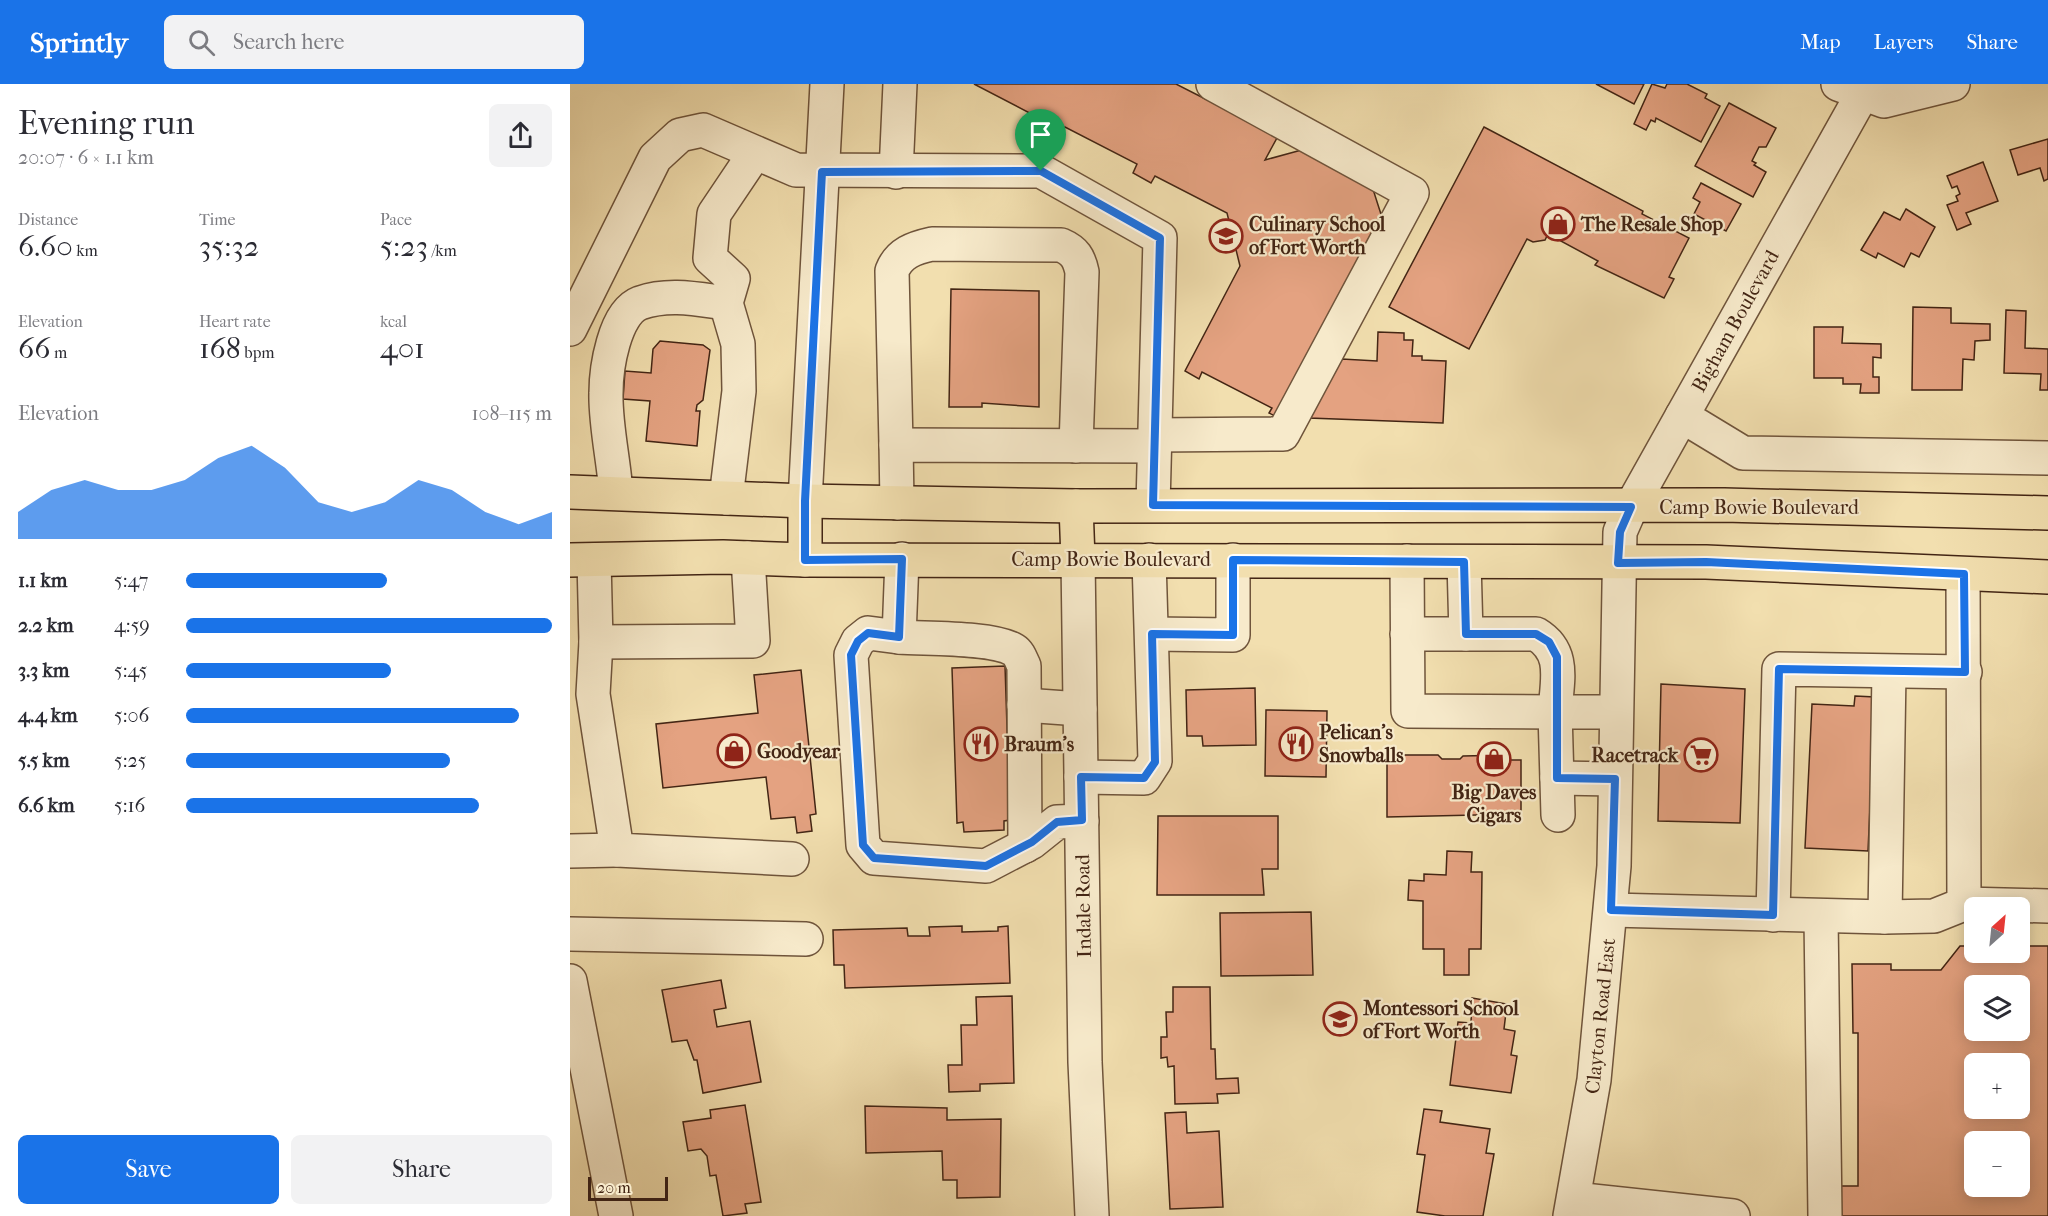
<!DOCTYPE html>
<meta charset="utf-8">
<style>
body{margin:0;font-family:"IM FELL French Canon",serif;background:#f2f2f3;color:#2b2b33;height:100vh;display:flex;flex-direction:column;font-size:22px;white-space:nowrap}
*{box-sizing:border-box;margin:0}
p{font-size:20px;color:#7c7c81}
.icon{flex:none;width:33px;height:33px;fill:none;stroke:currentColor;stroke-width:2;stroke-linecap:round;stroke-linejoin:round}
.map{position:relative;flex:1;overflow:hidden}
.sheet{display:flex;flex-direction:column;background:#fff;width:570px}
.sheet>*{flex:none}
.needle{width:39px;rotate:27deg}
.tools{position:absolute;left:1394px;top:813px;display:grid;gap:12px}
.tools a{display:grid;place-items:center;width:66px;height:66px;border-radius:9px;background:#fff;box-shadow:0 3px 15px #0003;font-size:30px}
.scale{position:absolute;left:18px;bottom:15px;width:80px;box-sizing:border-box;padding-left:6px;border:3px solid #432514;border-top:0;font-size:16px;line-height:21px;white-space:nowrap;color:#432514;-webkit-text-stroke:4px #f7eacb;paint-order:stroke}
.pin{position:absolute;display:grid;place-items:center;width:51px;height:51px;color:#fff;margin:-62px -26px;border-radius:50% 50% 50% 0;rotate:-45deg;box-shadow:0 0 6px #0007}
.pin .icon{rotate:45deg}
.round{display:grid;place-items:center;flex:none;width:63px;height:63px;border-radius:9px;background:#f2f2f3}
.overview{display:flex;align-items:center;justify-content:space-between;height:102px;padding:0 18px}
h1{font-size:33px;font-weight:600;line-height:45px}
.metrics{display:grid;grid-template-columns:repeat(3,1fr);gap:9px;height:102px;padding:6px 18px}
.metrics div{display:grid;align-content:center}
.metrics b{font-size:30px;font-weight:600}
.metrics small{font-size:16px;font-weight:400}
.metrics p{font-size:16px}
.chart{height:168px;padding:12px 18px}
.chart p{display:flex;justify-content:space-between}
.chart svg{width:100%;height:108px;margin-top:6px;fill:#1a73e8;opacity:.7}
.cta{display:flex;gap:12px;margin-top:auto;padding:12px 18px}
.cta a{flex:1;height:69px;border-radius:9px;background:#1a73e8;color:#fff;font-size:24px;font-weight:600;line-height:69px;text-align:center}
.cta a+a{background:#f2f2f3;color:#2b2b33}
ul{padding:0 18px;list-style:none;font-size:20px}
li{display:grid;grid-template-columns:96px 72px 1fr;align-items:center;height:45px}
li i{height:15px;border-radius:8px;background:#1a73e8}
header{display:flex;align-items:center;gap:36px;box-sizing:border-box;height:84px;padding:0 30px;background:#1a73e8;color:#fff}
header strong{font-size:28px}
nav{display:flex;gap:33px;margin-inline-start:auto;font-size:21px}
.search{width:420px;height:54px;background:#f2f2f3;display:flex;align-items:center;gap:15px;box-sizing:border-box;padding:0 21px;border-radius:9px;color:#7c7c81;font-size:22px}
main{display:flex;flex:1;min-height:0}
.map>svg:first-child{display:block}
.building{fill:#e4a281;stroke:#432514;stroke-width:1.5;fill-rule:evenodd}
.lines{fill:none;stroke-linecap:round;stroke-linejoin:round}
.minor-casing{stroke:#6f543b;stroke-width:36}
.major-casing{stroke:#432514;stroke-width:36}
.minor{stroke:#f7eacb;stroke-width:33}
.major{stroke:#f2dfaf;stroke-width:33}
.route-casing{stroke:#fff;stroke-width:12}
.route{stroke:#1a73e8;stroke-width:8}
.labels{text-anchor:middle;stroke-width:4.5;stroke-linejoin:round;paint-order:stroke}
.poi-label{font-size:20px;font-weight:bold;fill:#432514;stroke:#f7eacb;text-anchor:start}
.street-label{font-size:20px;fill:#432514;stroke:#f7eacb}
</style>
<header>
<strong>Sprintly</strong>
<div class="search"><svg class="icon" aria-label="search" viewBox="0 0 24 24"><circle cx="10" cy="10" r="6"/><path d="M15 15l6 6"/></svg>Search here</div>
<nav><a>Map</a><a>Layers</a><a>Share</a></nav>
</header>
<main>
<section class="sheet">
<div class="overview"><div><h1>Evening run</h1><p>20:07 · 6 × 1.1 km</p></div><a class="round"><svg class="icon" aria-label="share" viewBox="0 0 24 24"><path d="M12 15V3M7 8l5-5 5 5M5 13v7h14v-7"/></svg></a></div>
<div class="metrics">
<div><p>Distance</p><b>6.60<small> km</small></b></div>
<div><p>Time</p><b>35:32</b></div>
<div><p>Pace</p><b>5:23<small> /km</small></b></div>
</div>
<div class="metrics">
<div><p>Elevation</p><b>66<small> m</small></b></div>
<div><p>Heart rate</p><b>168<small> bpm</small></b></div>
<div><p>kcal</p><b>401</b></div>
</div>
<div class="chart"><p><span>Elevation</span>108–115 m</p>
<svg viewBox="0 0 160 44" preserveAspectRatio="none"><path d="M0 44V33L10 24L20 20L30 24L40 24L50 20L60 11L70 6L80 15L90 29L100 33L110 29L120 20L130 24L140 33L150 38L160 33V44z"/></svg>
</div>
<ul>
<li><b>1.1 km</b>5:47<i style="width:55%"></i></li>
<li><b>2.2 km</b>4:59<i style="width:100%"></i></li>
<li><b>3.3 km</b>5:45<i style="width:56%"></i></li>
<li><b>4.4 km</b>5:06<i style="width:91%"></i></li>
<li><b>5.5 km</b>5:25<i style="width:72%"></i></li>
<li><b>6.6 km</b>5:16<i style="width:80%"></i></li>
</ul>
<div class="cta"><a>Save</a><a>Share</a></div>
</section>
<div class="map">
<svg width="1478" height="1132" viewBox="0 0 1478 1132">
<rect width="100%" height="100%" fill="#f2dfaf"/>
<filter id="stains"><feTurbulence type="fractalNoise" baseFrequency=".00333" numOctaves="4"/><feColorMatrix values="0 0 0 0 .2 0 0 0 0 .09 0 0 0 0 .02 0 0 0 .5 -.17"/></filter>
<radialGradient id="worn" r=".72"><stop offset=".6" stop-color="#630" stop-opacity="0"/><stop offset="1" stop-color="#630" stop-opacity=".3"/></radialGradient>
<!-- building -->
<g class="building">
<path d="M404 0H606L708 52 695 76 735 65 801 99 817 149 717 338 699 329 702 324 632 288 629 295 615 287 670 182 657 129 585 92 581 99 563 89 567 80 495 43 491 50 473 41 475 37Z"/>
<path d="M1026 0H1074L1064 20Z"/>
<path d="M1082 0 1095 4 1097 0H1117L1137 10 1135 14 1150 22 1131 58 1086 34 1085 38 1081 36 1076 46 1064 40Z"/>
<path d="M1159 19 1206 44 1196 63H1189L1182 77 1186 79 1184 81 1196 88 1183 113 1125 82Z"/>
<path d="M914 43 1073 127 1072 130 1119 154 1099 193 1104 195 1094 214 1025 181 1028 177 978 150 975 156 963 158 957 155 899 265 819 223Z"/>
<path d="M1478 55V95L1474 97 1470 84 1448 91 1440 66Z"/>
<path d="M1413 78 1428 117 1396 129 1401 140 1387 146 1377 121 1388 117 1386 112 1390 110 1387 102 1382 104 1377 92Z"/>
<path d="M1131 99 1171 120 1156 147 1124 130 1130 118 1123 114Z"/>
<path d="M1336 125 1365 143 1349 173 1341 169 1334 183 1308 169 1306 174 1291 166 1314 128 1330 136Z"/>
<path d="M381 205 469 207V323L412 319V323H379Z"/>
<path d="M1343 223 1381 224V239L1420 240V256L1405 257 1404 276 1393 275 1392 306H1342Z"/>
<path d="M1436 226 1456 227 1455 264 1478 265V306H1470L1471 290 1434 289Z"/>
<path d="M1244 243H1273L1272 259 1311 260V274L1303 273V293H1309V309H1290L1291 300H1273V294H1244Z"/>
<path d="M808 248 834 249V256H843L842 272H852V276L876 277 873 339 739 334 772 275 807 277Z"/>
<path d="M90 257 133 261 140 266 133 316 127 321 126 327H130L127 362 76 357 80 317 53 315 55 287 81 289 83 265Z"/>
<path d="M435 582 440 736 434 737V746L394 748 393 738 387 739 382 584Z"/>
<path d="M231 586 246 730 240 731 242 747 227 749 225 733 201 735 196 693 93 704 86 640 188 629 184 591Z"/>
<path d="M1091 600 1175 605 1170 739 1088 737Z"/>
<path d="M685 604 686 661 633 662 632 652H617L616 606Z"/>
<path d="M1285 612 1305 613 1298 767 1235 764 1242 620 1284 622Z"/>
<path d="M696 626 757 627 756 693 695 692Z"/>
<path d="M829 671H868L872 675H890L893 672 937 671 940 676H951V730L817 733V674H826Z"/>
<path d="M588 732H708V785H692L694 811H587Z"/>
<path d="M877 767 902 768 901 788H912L911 865H899V891H874V865H853V817L838 816 839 796 854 797V790L876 791Z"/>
<path d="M741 828 743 891 651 892 650 829Z"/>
<path d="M392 842V848L428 847V843L438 842 440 899 275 904 274 881H264L263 846 337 844 338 852H360L359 843Z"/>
<path d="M1390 862H1404V868H1449V862H1478V1132H1267V1102H1288V949H1283L1282 880H1321V886H1371ZM1404 902H1449V946H1404ZM1404 980H1449V1024H1404ZM1404 1058H1449V1102H1404Z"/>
<path d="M151 896 156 924 144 926 147 943 180 937 191 998 133 1009 127 976H124L117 956 102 958 92 906Z"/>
<path d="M603 903H640L641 965H645L646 995 668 994 669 1009 647 1010 648 1019 605 1020 604 982 598 983 597 973 591 974V953H597L596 928H603Z"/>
<path d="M442 912 444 999 410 1000V1007L379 1008 378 981H392L391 941H407L406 913Z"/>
<path d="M902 914 937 920 934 945 945 947 941 971 947 972 941 1009 880 1001 888 938 901 939Z"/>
<path d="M175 1021 191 1118 175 1120 177 1129 153 1132 146 1091 140 1092 137 1072 131 1065 118 1067 113 1038 141 1034 140 1026Z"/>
<path d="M295 1022 377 1024V1036L431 1035 430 1113 387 1114V1096H373L372 1067 296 1069Z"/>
<path d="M854 1025 872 1027 870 1038 920 1045 916 1069 924 1070 913 1132H875L847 1128 855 1071 847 1070Z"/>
<path d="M616 1028 617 1049 649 1047 653 1123 600 1125 595 1029Z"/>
</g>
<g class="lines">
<!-- minor casing -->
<g class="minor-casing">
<g id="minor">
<path d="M1268 0 1314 17 1383 0"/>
<path d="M326 88 330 0"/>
<path d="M0 245 85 74 110 51 133 46 226 86 471 87 590 154 583 421"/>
<path d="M1112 332 1173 369 1478 374"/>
<path d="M585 351 713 350 842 109 643 0"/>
<path d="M326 361 322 187C329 169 344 164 362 160L491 161C505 167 509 174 512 188L506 362"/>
<path d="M46 409C44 378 35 339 36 309 36 285 44 229 70 219 99 209 126 215 156 219"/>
<path d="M156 414 169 307 168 260 156 219 163 195 140 174 144 130 185 69"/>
<path d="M235 417 257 0"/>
<path d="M327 419 326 361 585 362"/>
<path d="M332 475 329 553 298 549 288 557 281 571 293 761 304 774 416 782 462 758 487 738 512 737"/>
<path d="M508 475 515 978 522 1132"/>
<path d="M24 476 26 558 183 557 178 474"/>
<path d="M837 477C837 527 838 577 838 627L985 628C987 596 996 568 966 550H837"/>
<path d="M894 478 896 550"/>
<path d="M582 550 663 551V476"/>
<path d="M329 553C356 555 423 553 444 566 449 569 451 576 454 582L455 762"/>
<path d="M26 558 23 610 47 766 222 775"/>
<path d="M454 621 510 625"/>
<path d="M511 693 574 694 585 677 579 476"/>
<path d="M987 694 1045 695"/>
<path d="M988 731 985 628H1046"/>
<path d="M0 767 47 766"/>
<path d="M1394 820 1478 822"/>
<path d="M1041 826 1315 833 1364 832 1394 820 1393 490"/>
<path d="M1203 831 1209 585 1395 588"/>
<path d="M1251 833 1255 1132"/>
<path d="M1315 833 1319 588"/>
<path d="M0 850 236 855"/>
<path d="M0 897 46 1132"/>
<path d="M1004 1115 1163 1132"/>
<path d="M1000 1132 1024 996 1044 782 1050 448 1061 423 1298 0"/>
</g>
</g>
<!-- major casing -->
<g class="major-casing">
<g id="major">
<path d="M0 408 235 417 506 422 1154 421 1478 429"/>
<path d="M235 417V476"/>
<path d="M506 422 508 475"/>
<path d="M0 476 153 473 235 476 1136 478 1478 493"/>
</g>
</g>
<!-- minor -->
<use href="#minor" class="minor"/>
<!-- major -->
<use href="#major" class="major"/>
</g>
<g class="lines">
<!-- route casing -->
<g class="route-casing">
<path id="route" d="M471 87 590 154 583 421 1061 423 1050 448 1048 479 1136 478 1394 490 1395 588 1209 585 1203 831 1041 826 1045 695 987 694V573L979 558 966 550H896L894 478 663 476V551L582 550 585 678 574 694 511 693 512 736 487 738 462 758 416 782 304 774 293 761 281 571 288 557 298 549 329 553 332 475 235 476V417L252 88Z"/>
</g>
<!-- route -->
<use href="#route" class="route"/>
</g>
<!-- icons -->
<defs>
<g id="shop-ring" transform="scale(1.725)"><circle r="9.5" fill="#f7eacb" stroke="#8f2418" stroke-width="1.5"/><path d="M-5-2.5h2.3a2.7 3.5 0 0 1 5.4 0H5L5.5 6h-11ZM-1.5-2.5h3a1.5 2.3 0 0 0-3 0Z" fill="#8f2418"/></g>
<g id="school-ring" transform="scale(1.725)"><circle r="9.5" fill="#f7eacb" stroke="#8f2418" stroke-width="1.5"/><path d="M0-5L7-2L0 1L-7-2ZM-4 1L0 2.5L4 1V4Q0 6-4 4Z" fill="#8f2418"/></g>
<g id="restaurant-ring" transform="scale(1.725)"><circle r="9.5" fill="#f7eacb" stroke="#8f2418" stroke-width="1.5"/><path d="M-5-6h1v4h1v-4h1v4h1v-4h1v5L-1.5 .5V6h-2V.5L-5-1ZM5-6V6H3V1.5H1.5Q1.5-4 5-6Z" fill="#8f2418"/></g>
<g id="supermarket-ring" transform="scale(1.725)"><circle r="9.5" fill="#f7eacb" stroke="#8f2418" stroke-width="1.5"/><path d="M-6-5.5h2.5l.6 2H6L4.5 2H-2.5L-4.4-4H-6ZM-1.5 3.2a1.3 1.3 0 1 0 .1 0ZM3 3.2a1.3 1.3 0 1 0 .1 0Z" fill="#8f2418"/></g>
</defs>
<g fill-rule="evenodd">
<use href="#shop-ring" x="988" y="140"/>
<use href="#school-ring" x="656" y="152"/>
<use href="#restaurant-ring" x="411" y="660"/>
<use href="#restaurant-ring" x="726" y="660"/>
<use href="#shop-ring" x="164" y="667"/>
<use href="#supermarket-ring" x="1131" y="671"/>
<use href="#shop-ring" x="924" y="675"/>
<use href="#school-ring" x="770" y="935"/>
</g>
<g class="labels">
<!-- poi labels -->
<g class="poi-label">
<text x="679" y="147">Culinary School<tspan x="679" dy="23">of Fort Worth</tspan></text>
<text x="1011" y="147">The Resale Shop</text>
<text x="749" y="655">Pelican's<tspan x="749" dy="23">Snowballs</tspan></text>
<text x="434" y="667">Braum's</text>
<text x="187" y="674">Goodyear</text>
<text x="1108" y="678" text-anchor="end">Racetrack</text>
<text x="924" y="715" text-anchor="middle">Big Daves<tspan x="924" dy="23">Cigars</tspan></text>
<text x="793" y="931">Montessori School<tspan x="793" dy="23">of Fort Worth</tspan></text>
</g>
<!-- street labels -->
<g class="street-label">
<text transform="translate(1165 237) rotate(-61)" y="7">Bigham Boulevard</text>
<text x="1189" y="430">Camp Bowie Boulevard</text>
<text x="541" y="482">Camp Bowie Boulevard</text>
<text transform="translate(513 822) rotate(-91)" y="7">Indale Road</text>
<text transform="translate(1030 932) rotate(-84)" y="7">Clayton Road East</text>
</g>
</g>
<rect width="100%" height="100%" filter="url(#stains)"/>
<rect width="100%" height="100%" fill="url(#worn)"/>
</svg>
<div class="tools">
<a><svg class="needle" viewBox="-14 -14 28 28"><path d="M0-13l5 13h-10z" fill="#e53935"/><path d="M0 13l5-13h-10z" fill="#7c7c81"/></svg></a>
<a><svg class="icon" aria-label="layers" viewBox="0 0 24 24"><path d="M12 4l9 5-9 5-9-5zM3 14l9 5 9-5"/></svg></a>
<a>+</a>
<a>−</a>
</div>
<div class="scale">20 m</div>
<div class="pin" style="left:471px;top:87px;background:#1e9e55"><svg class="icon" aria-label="arrive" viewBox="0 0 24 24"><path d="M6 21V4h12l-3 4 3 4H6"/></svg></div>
</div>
</main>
